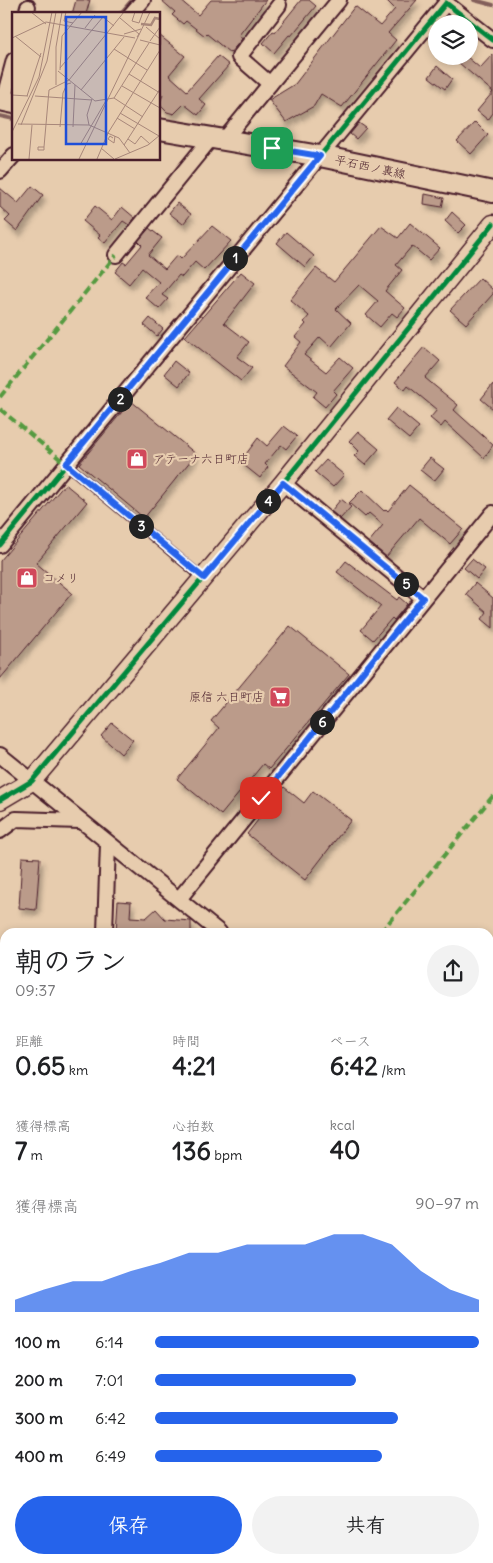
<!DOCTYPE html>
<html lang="ja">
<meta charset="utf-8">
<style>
body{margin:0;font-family:Delius,"Klee One",sans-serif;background:#f2f2f2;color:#202124;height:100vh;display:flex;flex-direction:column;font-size:19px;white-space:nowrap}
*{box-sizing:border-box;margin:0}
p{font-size:16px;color:#757577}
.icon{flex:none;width:28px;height:28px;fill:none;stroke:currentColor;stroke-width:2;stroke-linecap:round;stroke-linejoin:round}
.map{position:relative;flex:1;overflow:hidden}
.sheet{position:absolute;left:0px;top:928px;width:494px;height:636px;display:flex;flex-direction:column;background:#fff;border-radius:15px 15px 0 0;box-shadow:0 2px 8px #0003}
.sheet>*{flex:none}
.tools{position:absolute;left:428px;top:15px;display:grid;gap:10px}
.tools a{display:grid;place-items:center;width:50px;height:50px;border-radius:50%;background:#fff;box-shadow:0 2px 8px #0003;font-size:25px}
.pin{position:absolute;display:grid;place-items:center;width:42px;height:42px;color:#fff;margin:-21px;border-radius:10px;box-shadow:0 2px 8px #0006}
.km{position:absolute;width:25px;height:25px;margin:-12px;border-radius:50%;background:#222;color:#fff;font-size:14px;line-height:25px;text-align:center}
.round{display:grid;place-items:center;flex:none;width:52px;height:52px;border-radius:26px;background:#f2f2f2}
.summary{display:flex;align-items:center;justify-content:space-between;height:85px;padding:0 15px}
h1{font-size:28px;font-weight:700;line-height:38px}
.figures{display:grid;grid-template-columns:repeat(3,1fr);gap:8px;height:85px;padding:5px 15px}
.figures div{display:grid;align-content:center}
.figures b{font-size:25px;font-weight:700}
.figures small{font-size:14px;font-weight:400}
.figures p{font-size:14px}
.chart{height:140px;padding:10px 15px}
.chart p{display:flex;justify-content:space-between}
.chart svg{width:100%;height:90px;margin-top:5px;fill:#2563eb;opacity:.7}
.action{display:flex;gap:10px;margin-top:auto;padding:10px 15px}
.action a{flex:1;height:58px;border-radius:30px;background:#2563eb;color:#fff;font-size:20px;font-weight:700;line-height:58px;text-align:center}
.action a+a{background:#f2f2f2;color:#202124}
ul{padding:0 15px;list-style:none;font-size:16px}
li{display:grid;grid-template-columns:80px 60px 1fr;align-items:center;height:38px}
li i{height:12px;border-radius:6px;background:#2563eb}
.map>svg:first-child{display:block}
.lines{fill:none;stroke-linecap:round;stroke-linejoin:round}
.stream{stroke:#835e5a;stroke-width:4}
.building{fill:#bb9b8a;stroke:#4a1f2b;filter:url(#shadow)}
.service-casing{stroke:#4a1f2b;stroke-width:11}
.minor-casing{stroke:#4a1f2b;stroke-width:18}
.tertiary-casing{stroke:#4a1f2b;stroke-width:21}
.secondary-casing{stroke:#4a1f2b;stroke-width:24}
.trunk-casing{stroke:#4a1f2b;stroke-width:28}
.service{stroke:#e7ccae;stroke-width:7}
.minor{stroke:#e7ccae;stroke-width:14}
.tertiary{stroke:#e7ccae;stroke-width:18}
.secondary{stroke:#e7ccae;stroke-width:20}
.trunk{stroke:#e7ccae;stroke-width:24}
.rail{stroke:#4a1f2b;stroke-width:4}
.quiet{stroke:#559a41;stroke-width:4;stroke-dasharray:8 4;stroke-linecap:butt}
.cycleway-casing{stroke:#e7ccae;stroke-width:8}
.cycleway{stroke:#00873e;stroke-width:5}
.route-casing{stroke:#fff;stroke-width:10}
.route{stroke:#2563eb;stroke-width:6}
.labels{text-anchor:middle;stroke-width:4.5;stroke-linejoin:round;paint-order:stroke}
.street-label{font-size:12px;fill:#4a1f2b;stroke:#e7ccae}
.poi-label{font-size:12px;fill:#4a1f2b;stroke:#e7ccae;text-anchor:start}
.inset-river{fill:none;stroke:#a9887a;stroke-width:2.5}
.inset-road{fill:none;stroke:#a8877a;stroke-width:1}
.view{fill:#1d4ed8;fill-opacity:0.15;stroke:#1d4ed8;stroke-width:2.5}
.inset-edge{fill:none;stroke:#4a1f2b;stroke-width:2.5}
</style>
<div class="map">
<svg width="493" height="1563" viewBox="0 0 493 1563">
<defs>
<filter id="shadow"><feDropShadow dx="3" dy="5.5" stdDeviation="2.5" flood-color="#0004"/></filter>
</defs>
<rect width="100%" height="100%" fill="#e7ccae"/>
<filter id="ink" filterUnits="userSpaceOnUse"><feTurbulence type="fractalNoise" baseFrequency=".02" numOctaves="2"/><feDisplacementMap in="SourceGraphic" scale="10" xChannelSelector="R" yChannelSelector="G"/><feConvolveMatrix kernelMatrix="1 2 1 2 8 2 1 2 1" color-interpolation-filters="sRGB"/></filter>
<g filter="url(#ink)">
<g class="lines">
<!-- stream -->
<g class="stream">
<path d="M474 0 493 5"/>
<path d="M120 14 132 0"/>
<path d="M0 116 14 119"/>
</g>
</g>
<!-- building -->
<g class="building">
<path d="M76 0H90L86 14H72Z"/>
<path d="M161 0H180L198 15 211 0H266L239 35 242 39 230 53 207 34 205 36 186 21 183 24 172 15 175 12Z"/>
<path d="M301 0H309L316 6 291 36 289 35 274 53 263 43 273 31 275 32Z"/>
<path d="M386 0H417L388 33 396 40 342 107 321 94 314 106 286 122 269 100 295 84 355 6 380 26 395 9Z"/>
<path d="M159 35 185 56 169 75 187 91 218 56 229 65 199 99 206 105 198 115 184 104 174 114 167 112 159 104 163 95 159 92Z"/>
<path d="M493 54V92L459 63 466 56 480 68Z"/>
<path d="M437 66 452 79 445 89 429 77Z"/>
<path d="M493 92V113L488 120 477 111Z"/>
<path d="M475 122 488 135 471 154 457 141Z"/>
<path d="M359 123 366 128 356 139 350 134Z"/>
<path d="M32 186 43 195 17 231 5 221 10 216 0 207V188L18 203Z"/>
<path d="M425 194 444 198 442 207 424 204Z"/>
<path d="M177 203 191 214 183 224 169 213Z"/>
<path d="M95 206 112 220 122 207 135 218 129 225 123 221 105 243 98 237 100 235 83 221Z"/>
<path d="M452 212 466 225 458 233 445 221Z"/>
<path d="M410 223 440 248 429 260 412 246 396 265 402 270 385 291 405 308 397 317 392 313 380 327 366 315 378 301 359 285 336 309 351 323 331 347 320 337 304 355 326 372 340 357 353 368 333 391 336 394 325 407 313 397 317 392 283 366 301 342 295 337 306 324 304 322 309 316 290 300 316 268 334 282 381 226 398 238Z"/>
<path d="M212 226 231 241 204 270 195 262 182 277 179 275 162 295 168 299 159 309 145 297 159 282 142 268 129 284 115 272 123 262 126 264 142 245 138 241 149 228 162 238 148 255 165 269 177 255 181 259Z"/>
<path d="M286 232 314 256 305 267 277 243Z"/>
<path d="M241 272 255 283 224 323 249 342 237 357 252 368 241 381 185 337Z"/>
<path d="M480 278 493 290V294L466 324 450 310Z"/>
<path d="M150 318 163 329 157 336 144 325Z"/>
<path d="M424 347 440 361 425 378 458 405 454 410 493 445 484 458 445 422 441 427 430 418 437 410 408 386 405 390 395 382Z"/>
<path d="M174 361 189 373 179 386 164 374Z"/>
<path d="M493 384V409L481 399Z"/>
<path d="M131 401 196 454 144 518 79 464Z"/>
<path d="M396 408 419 427 409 439 386 420Z"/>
<path d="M284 426 297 436 286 449 281 445 265 464 268 467 260 478 240 462 258 438 267 446Z"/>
<path d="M358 431 379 449 365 465 354 456 359 451 349 441Z"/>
<path d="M430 458 444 469 434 481 420 470Z"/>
<path d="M326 460 344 475 333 487 315 472Z"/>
<path d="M65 484 87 502 36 563 72 593 0 679V561Z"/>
<path d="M409 485 463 529 450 544 419 518 386 557 369 542 383 525 369 513 365 517 349 503 362 490 384 511 386 509 388 511Z"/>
<path d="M341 499 351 507 340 519 331 511Z"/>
<path d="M472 559 485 569 477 579 464 568Z"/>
<path d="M346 561 397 600 399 597 407 604 394 620 392 618 373 640 361 630 381 606 337 572Z"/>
<path d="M475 583 493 598V628L482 619 487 612 466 594Z"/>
<path d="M290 626 349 674 269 769 263 764 221 815 177 779 219 728 211 721Z"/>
<path d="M112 723 133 740 121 754 101 736Z"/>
<path d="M284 787 304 803 313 791 351 820 305 880 247 834Z"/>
<path d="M22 857 40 858 36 910 19 908Z"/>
<path d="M118 901 131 902 130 917 146 918 156 909 165 919 191 921V932H116Z"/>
</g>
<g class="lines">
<!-- service casing -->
<g class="service-casing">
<path id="service" d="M66 464 203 578"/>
</g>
<!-- minor casing -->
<g class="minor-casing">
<g id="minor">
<path d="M26 14 28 7"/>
<path d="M131 14 143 0"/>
<path d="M270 84 239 57 279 5"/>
<path d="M3 101 14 60"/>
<path d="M224 140 339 0"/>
<path d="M0 171 14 155"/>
<path d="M116 255 212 137"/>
<path d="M283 483 423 598"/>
<path d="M0 545 446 3 493 40"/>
<path d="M0 755 219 932"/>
<path d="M0 831 16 819 80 821"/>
<path d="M179 899 493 513"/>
<path d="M105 932 108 844"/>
<path d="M0 1001H5"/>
<path d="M489 1009H493"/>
<path d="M489 1040 493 1031"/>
<path d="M489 1152 493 1154"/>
<path d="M175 1563 178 1559"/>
</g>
</g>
<!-- tertiary casing -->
<g class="tertiary-casing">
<g id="tertiary">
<path d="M0 800 32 781 283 483 493 224"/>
<path d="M0 1357 5 1358"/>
<path d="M489 1425 493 1427"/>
</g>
</g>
<!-- secondary casing -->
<g class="secondary-casing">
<g id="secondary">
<path d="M0 100 14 103"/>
<path d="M159 129 320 156 493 192"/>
</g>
</g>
<!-- trunk casing -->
<g class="trunk-casing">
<g id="trunk">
<path d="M489 1476 493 1467"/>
<path d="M451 1563 452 1559"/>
</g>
</g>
<!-- service -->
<use href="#service" class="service"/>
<!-- minor -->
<use href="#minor" class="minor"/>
<!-- tertiary -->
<use href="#tertiary" class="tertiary"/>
<!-- secondary -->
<use href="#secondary" class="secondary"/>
<!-- trunk -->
<use href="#trunk" class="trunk"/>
<!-- rail -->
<g class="rail">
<path d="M489 1083 493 1074"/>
<path d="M489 1101 493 1092"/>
<path d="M257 1563 259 1559"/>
<path d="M267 1563 269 1559"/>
</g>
<!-- quiet -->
<g class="quiet">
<path d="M0 397 116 255"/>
<path d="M0 409 66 464"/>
<path d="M381 932 493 796"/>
<path d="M8 1563 10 1559"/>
</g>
<!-- cycleway casing -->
<g class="cycleway-casing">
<g id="cycleway">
<path d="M0 545 446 3 493 40"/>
<path d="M0 800 32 781 283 483 493 224"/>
</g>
</g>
<!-- cycleway -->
<use href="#cycleway" class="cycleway"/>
</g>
</g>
<g class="lines" filter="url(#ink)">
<!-- route casing -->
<g class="route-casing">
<path id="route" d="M261 798 423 598 283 483 204 578 66 464 320 156 272 148"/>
</g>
<!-- route -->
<use href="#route" class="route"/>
</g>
<!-- icons -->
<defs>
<g id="shop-square" transform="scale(1.125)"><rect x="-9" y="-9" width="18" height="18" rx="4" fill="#d1495b" stroke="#e7ccae"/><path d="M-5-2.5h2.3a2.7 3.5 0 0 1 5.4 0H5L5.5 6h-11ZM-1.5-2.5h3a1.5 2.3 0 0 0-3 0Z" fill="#fff"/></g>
<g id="supermarket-square" transform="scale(1.125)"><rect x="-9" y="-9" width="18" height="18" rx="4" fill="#d1495b" stroke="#e7ccae"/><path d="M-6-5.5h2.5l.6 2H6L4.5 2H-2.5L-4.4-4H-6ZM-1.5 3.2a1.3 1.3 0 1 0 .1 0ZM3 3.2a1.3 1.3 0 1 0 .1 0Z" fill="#fff"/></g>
</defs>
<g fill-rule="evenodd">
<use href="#shop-square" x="137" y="459"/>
<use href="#shop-square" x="27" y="578"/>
<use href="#supermarket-square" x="280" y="697"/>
</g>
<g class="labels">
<!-- street labels -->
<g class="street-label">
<text transform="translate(370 167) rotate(12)" y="4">平石西ノ裏線</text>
</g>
<!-- poi labels -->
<g class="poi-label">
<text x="153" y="463">アテーナ六日町店</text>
<text x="43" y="582">コメリ</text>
<text x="264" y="701" text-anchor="end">原信 六日町店</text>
</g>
</g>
<!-- overview -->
<g transform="translate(12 12)">
<rect width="148" height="148" fill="#e7ccae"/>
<path class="inset-river" d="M129 12 139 13 143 6 148 7"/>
<path class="inset-road" d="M19 0 34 12M54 0 52 9 61 11M123 0 120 9 127 11 131 0M108 6 127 22 125 25M134 15 148 27M73 16 83 3M112 22 129 17M3 24 29 45M0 26 34 10 123 26M128 28 148 33M138 29 148 15M137 31 117 62 148 81M102 37 135 58M48 56 91 5 102 14M48 58 50 24 70 0M46 59 83 89 102 86 131 105M44 73V35L50 0M110 74 148 96M69 78 112 25M0 83 16 84M15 84 29 41M23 84 80 88M102 86 117 62M108 101 147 124M105 106 123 117M6 112 77 113 107 126 118 141M9 113 35 49 44 0M77 113 75 103 80 87M48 115 51 81 55 72 59 71M61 115 63 73M0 120 27 65 40 0M101 126 98 124 96 127 102 131 103 124M116 127 123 132 129 124 138 132M68 133 95 87M112 133 148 77M26 135H32V138H26ZM32 135 37 78 57 68 112 0M89 136 102 147M17 147 20 113M67 147 138 0M85 147 96 121 148 38M103 147 136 133 148 123"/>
<path class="view" d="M54 5H94V132H54Z"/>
<rect width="148" height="148" class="inset-edge"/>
</g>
</svg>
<div class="tools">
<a><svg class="icon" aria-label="layers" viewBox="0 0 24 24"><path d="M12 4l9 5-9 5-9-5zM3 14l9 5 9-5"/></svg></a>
</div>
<div class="pin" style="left:272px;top:148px;background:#1e9e55"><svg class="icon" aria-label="arrive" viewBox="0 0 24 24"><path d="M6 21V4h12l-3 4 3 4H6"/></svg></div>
<div class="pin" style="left:261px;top:798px;background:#d93025"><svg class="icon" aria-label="check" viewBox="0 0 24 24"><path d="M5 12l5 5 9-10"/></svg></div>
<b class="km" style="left:235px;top:258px">1</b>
<b class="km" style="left:120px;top:399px">2</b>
<b class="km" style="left:141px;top:526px">3</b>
<b class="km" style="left:268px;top:501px">4</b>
<b class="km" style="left:406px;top:584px">5</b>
<b class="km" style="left:322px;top:722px">6</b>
<section class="sheet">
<div class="summary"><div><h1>朝のラン</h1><p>09:37</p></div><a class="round"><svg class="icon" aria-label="share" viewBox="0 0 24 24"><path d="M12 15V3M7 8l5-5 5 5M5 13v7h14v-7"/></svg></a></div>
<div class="figures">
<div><p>距離</p><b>0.65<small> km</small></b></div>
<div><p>時間</p><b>4:21</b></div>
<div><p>ペース</p><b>6:42<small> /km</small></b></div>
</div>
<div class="figures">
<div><p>獲得標高</p><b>7<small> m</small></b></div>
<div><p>心拍数</p><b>136<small> bpm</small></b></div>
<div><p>kcal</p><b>40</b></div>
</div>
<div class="chart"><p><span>獲得標高</span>90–97 m</p>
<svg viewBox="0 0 160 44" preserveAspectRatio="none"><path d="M0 44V38L10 33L20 29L30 29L40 24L50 20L60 15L70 15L80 11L90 11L100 11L110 6L120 6L130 11L140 24L150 33L160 38V44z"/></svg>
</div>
<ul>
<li><b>100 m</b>6:14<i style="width:100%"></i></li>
<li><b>200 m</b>7:01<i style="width:62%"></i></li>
<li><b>300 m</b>6:42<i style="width:75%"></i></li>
<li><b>400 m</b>6:49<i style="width:70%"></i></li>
</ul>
<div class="action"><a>保存</a><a>共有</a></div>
</section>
</div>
